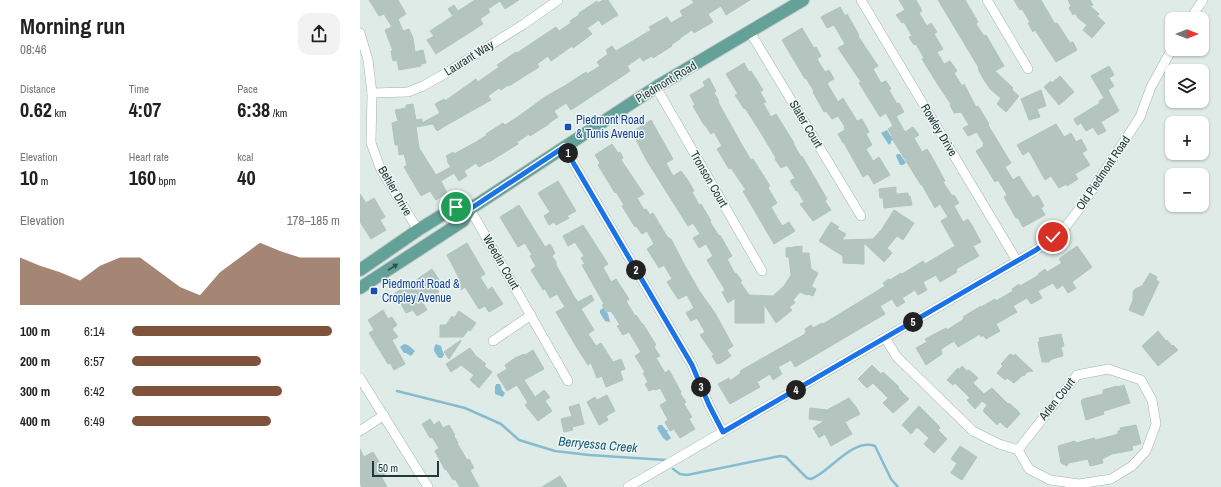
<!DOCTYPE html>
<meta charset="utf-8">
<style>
body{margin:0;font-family:"Archivo Narrow",sans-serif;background:#f2f2f2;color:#202124;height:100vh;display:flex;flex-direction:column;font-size:15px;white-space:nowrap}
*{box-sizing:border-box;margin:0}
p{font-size:13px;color:#757577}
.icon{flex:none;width:22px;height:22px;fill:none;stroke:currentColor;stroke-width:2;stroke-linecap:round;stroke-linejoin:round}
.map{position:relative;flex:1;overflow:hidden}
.sheet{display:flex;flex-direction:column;background:#fff;width:360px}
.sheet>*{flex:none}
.needle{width:26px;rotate:90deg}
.buttons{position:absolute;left:805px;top:12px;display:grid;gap:8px}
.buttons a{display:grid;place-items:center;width:44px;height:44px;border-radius:8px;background:#fff;box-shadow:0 1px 3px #0004;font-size:20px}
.scale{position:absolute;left:12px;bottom:10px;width:67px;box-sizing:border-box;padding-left:4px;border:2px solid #203b37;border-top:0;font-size:11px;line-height:14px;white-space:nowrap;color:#203b37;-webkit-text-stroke:3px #eff7f4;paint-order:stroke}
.pin{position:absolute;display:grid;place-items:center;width:34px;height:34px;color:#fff;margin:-17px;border:2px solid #fff;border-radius:50%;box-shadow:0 1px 4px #0007}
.km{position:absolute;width:20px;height:20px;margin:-10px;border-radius:50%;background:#222;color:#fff;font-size:11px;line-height:20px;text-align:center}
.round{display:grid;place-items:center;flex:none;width:42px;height:42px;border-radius:12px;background:#f2f2f2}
.headline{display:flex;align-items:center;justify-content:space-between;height:68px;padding:0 20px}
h1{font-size:22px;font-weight:800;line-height:30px}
.metrics{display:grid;grid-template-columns:repeat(3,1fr);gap:6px;height:68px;padding:4px 20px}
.metrics div{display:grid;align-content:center}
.metrics b{font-size:20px;font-weight:800}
.metrics small{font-size:11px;font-weight:400}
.metrics p{font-size:11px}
.chart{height:112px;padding:8px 20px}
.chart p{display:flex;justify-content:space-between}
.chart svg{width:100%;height:72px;margin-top:4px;fill:#7f533a;opacity:.7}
ul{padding:0 20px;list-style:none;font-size:13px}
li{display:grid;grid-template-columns:64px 48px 1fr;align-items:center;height:30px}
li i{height:10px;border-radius:5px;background:#7f533a}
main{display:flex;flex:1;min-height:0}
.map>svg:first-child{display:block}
.water{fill:#85bcd1}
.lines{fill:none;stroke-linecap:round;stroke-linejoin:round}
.stream{stroke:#85bcd1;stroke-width:2.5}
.building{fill:#b4c5c0;stroke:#b1c4bf}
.minor-casing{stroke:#a2b3af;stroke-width:10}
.major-casing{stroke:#c1c8c7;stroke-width:14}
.minor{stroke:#fff;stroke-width:9}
.major{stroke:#63a199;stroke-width:12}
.oneway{fill:#315450}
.route-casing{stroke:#fff;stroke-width:8}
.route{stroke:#1a73e8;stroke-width:5}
.transit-dot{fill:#1a4fb4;stroke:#eff7f4;stroke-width:1.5}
.labels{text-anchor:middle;stroke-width:3;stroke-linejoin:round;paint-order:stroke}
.street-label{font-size:12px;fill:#203b37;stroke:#eff7f4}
.transit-label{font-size:12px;fill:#164399;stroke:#eff7f4;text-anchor:start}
.water-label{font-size:13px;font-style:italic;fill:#1a5b77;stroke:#eff7f4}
</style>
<main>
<section class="sheet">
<div class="headline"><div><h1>Morning run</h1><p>08:46</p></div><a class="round"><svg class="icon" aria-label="share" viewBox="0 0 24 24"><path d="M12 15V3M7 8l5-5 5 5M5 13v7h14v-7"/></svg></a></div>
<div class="metrics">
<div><p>Distance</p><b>0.62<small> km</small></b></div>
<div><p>Time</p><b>4:07</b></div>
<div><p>Pace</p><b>6:38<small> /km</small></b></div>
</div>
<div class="metrics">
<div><p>Elevation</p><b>10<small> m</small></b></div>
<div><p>Heart rate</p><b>160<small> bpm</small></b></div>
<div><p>kcal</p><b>40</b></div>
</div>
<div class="chart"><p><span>Elevation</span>178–185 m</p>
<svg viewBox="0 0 160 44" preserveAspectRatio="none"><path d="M0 44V15L10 20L20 24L30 29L40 20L50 15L60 15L70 24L80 33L90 38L100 24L110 15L120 6L130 11L140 15L150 15L160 15V44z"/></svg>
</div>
<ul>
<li><b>100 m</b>6:14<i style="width:96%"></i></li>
<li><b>200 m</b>6:57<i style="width:62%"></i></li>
<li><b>300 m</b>6:42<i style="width:72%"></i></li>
<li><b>400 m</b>6:49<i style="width:67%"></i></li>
</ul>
</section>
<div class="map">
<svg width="861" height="487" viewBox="0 0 861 487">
<rect width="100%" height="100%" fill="#dfebe7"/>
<!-- water -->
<g class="water">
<path d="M527 130 533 140 531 141V143L529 145 521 133Z"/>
<path d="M537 154H540L546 163 543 165H540L536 156Z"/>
<path d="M244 308 248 314 250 322 245 321 240 313V310Z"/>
<path d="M44 344 48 345 55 351 51 356 46 353H44L40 347Z"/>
<path d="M76 344 81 346 84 355 82 358H79C75 353 72 350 76 344Z"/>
<path d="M136 384H140L142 390 145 393 143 397 135 394V387Z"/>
<path d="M299 425H302L306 430H308L307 432 311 438 307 441 303 438 297 428Z"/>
</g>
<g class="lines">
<!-- stream -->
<g class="stream">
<path d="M37 391 105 408 141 424 159 440 195 451 229 455 306 460"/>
<path d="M313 469 320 474 327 475 420 456 426 457 447 478 451 479C470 472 492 438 515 446L531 479 538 487"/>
</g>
</g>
<!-- building -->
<g class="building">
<path d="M9 0H38L46 14 38 19 43 31 49 29 53 38 55 52 63 50 66 63 61 64V66L39 70 37 60 33 61 31 51H33L25 30 32 27 24 14 19 16Z"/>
<path d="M115 0H159L145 9 140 1 128 9 130 12 120 19 123 24 76 54 67 40 74 36 70 31 93 16 88 9 94 5 98 11Z"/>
<path d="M243 0H248L258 15 242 25 239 20 227 28 232 34 213 48 212 46 191 61 188 56 177 64 179 67 149 86 148 85 141 90 139 88 128 96 131 100 85 126 77 131 73 124 56 127 59 148 76 175 91 167 87 161 88 160 86 156 93 152 94 154 116 142 127 135 126 134 143 123 145 125 159 116 185 97 206 85 226 72 227 74 240 66 237 62 248 54 246 50 252 46 256 51 291 30 289 27 307 17 311 23 323 16 320 11 334 3 332 0H390L366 15 361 6 348 14 353 22 334 33 332 30 320 38V39L311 45 312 46 293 58 292 56 283 61 280 57 267 66 270 71 211 110 206 103 194 111 198 117 189 123V124L170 136 169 134 157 142 158 144 129 162V161L119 167 116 163 104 171 107 176 99 181 94 173 81 181 87 193 76 200 70 191 61 196 44 167 47 165 44 154 39 155 38 145H35L32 123 38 121 35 110 46 108V105L53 104 56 120 62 119V123L80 113 75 104 84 99 85 101 116 79 118 82 139 67 137 65 156 52 157 53 196 27 199 31 211 23 210 21 219 15V13L237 1 238 3Z"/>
<path d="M539 0H556L562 11 559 13 567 26 571 23 577 32 574 34 583 49 577 52 584 64 590 61 597 71 594 73 602 86 604 84 616 107 618 106 629 124 628 125 651 163 645 167 653 180 659 176 673 198 678 195 684 206 681 208 685 215 663 227 658 218H656L644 197 647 195 638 180 635 182 616 151 624 146 623 145 624 144 617 132 608 136 603 128 609 125 601 112 594 113 590 105 591 104 580 88 562 59 564 58 556 44 554 45 549 37 552 36 544 22 542 23 536 15 545 10Z"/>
<path d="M578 0H605L614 15 618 22 616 24 624 36 626 35 644 66 635 71 653 88 652 90 659 96 646 112 637 104 641 98 631 90 624 80 618 69 619 68Z"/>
<path d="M654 0H681L695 24 697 23 710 43 713 42 717 50 696 62 675 30 673 32 668 23 670 22 662 9 660 10Z"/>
<path d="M708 0H730L733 5 730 6 739 14 737 16 745 23 732 38 723 30 727 25 718 18 715 13 713 15 709 8 711 6Z"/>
<path d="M480 7 485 16 487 14 499 35 498 36 518 66 513 69 521 83 526 81 531 89 529 90 537 104 539 103 544 112 536 116 545 132 553 127 559 135 554 138 562 152 567 149 572 157 585 181 583 182 592 196 594 195 599 203 594 206 603 222 608 219 613 227 621 242 613 246 619 256 596 269 597 272 580 282 576 275 563 282 567 290 558 295 555 290 542 298 545 302 537 307 532 299 520 306 525 314 435 367 431 360 418 367 422 374 413 380 410 374 397 382 400 387 370 404 358 384 369 378 370 381 381 373 380 371 445 334 446 331 445 329 451 325 453 328 462 323 463 324 504 299 525 286 523 283 529 279 530 280 541 273 542 274 563 261 565 264 595 246 581 221 588 217 580 204 575 208 562 185H561L531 137 532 136 528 129 533 126 526 113 520 117 499 83 501 82 478 48 485 44 474 25 467 28 461 17Z"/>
<path d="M442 28 454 48 456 47 461 56 457 59 465 72 469 70 474 79 467 83 478 102 483 98 497 121 502 119 509 132 506 134 512 145 506 149 513 161 519 157 530 175 514 184 508 174 503 177 484 143H483L478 134 485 130 484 128 485 127 478 116 472 119 466 111 464 112 453 92 454 91 446 78 445 79 441 72 422 40Z"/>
<path d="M384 63 389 72 391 71 403 90 400 92 406 102 403 103 411 117 416 114 434 143H433L441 157 442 156 467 199 465 201 471 210 453 221 440 204 444 202 437 190 436 191 430 181 435 178 427 165 421 168 415 159 416 158 401 133 385 108 384 109 381 104 375 95 378 94 366 74Z"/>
<path d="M749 66 754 75 749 78 754 86 748 90 759 111 741 122 746 131 738 135 733 127 726 131 721 123 717 125 714 119 740 103 739 101 744 98 731 76Z"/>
<path d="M700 76 714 92 699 105 684 87 691 81 692 83Z"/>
<path d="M349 78 356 91 354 93 359 101 358 102 382 145 391 160 393 159 410 186 408 188 417 203 411 207 422 226 429 222 435 231 414 244 383 191 386 190 371 168 369 169 357 149 362 146 354 132 351 134 345 125H344L333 106 335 105 330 95 345 86 343 82Z"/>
<path d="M681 90 686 106 677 109 680 117 669 120 661 99Z"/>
<path d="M291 120 313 159 306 163 313 176 321 171 329 182 334 191 332 192 339 205 341 204 351 221 350 222 359 236 360 235 372 256 367 259 375 274 376 273 382 281 380 282 389 295 413 296 424 286 431 275 429 257H426V248L442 246V253H449L451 269 458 273 452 285V287L456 289 453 296 448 294 447 295 440 292 433 300 435 303 429 307 432 310 416 323 404 304V323H375V298L368 303 362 292 365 290 347 260 353 256 346 244 339 248 333 238 340 234 333 223 328 226 287 161 272 132Z"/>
<path d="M696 124 704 137 711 133 716 142 721 139 727 150 722 153 730 165 715 174 718 179 707 186 706 184 699 188 691 176 685 180 669 151 663 155 657 145Z"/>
<path d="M252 144 258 153 260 152 263 158 261 160 284 194 277 198 284 210 286 209 290 215 293 213 306 235 310 239H311L325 266 340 292 355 313 373 346 367 350 371 356 361 363 357 364 352 356 354 355 340 335 345 332 337 318 331 321 326 313 334 308 327 295 318 299 307 282 312 279 304 265 299 268 287 249 294 244 287 231 282 234 276 226 275 227 262 206 264 205 256 192 255 193 238 165 240 163 235 155Z"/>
<path d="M198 181 216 211 207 216 209 218 196 225 194 222 189 225 184 216 190 212 178 193Z"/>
<path d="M536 187V194L548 193 549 197 550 196 552 205 524 208 523 198H520L519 189Z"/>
<path d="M0 194 6 203 14 198 25 217 20 220 26 230 11 239 0 222Z"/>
<path d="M159 205 185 247 190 244 195 253 192 256 196 262V265L215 298 218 302 231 295 234 300 221 309 234 330 228 334 236 346 241 343 253 362 261 359 265 369 260 371 263 380 246 387 242 376 237 378 231 363 228 365 217 348 196 312 205 307 197 294 190 298 185 289 183 290 171 270 176 266 170 256 172 255 165 243 158 247 140 217Z"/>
<path d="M534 210 554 223 543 240 537 236 527 248 532 253 524 262 504 243V264L483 263V256L459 241 471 222 479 227 477 229 486 234 482 240 513 239 522 229Z"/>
<path d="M223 225 248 264 243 267 251 282 256 279 269 299 266 301 275 316 276 315 282 324H283L296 345 294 347 300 356 296 358 305 373 309 370 321 392 320 393 326 402 324 404 332 417 329 419 335 429 320 438 314 429 310 431 305 422 308 420 300 405 307 401 300 388 296 390 293 389 289 391 285 384 288 382 283 373 285 372 275 356 281 352 269 332 263 335 257 326 260 325 251 311 246 312 242 305 244 304 222 265 225 264 221 258 224 256 215 242 208 246 203 236Z"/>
<path d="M107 243 125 274 120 277 128 290 132 287 143 304 129 312 125 306 119 309 105 287 101 290 96 283 100 280 87 255Z"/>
<path d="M717 246 732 267 712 282 716 288 708 293 703 285 697 289 693 283 678 291 682 298 671 304 667 298 653 306 657 312 636 324 640 331 626 339 623 335 621 337 620 334 598 347 594 341 581 349 582 354 566 365 556 348 567 342 565 339 586 328 587 330 604 319 603 317 606 315 621 306V307L635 299 636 301 653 291 652 289 659 284 660 286 679 275 678 274 685 269 687 272 702 263 699 259Z"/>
<path d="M72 269 81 283 75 287 79 292 63 303 67 310 57 316 53 310 46 313 35 293 42 289 43 291 57 282 56 280Z"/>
<path d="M790 273 797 277 796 280 799 282 783 316 769 310 773 300V292L775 289 782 286Z"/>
<path d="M23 310 28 319 32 317 37 325 32 329 38 337 32 340 45 364 34 370 30 363 28 364 9 333 14 330 8 320Z"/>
<path d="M99 311 116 323 110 331 108 330 103 337H80V325H86L92 316 94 318Z"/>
<path d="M798 331 806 341 807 340 812 346 813 345 818 350 798 366 782 346Z"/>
<path d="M701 334 704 346 701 347 703 356 692 359 689 362H682L678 342H680L679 338Z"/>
<path d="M101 340V341L89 359 84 352Z"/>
<path d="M110 348 116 356 126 364 124 366 132 372 119 388 110 380 114 375 101 365 91 372 86 364Z"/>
<path d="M173 350 184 369 164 380 175 397 184 390 190 397 185 401 192 411 178 421 165 405 168 403 157 385 147 391 137 375 147 369 145 365 155 358 164 354 165 355Z"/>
<path d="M650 354 654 356 655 354 673 371 667 372 664 376 663 375 654 383 647 378 645 380 637 373 643 366 641 364Z"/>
<path d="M512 365 521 374 523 372 539 387 538 388 549 399 533 413 523 403 528 398 513 383 507 388 498 379Z"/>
<path d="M602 366 607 371 609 370 618 378 613 383 624 394 632 388 648 404 649 403 658 411 660 414 647 428 640 422 637 425 623 411 627 405 622 401 615 409 607 400 610 398 595 383 593 385 587 380 598 368 599 370Z"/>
<path d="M764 385 770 403 744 411 743 412 744 414 726 420 721 401 723 399 743 394V390L757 386V387Z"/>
<path d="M247 395 255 411 246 416 248 420 239 425 227 402 235 397 237 400Z"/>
<path d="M489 398 496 407 500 414 485 422 492 434 471 446 465 434 459 438 453 428 464 421 449 419 450 408 467 410Z"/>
<path d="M219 404 224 424 212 427 213 430 204 432 201 419 212 416 209 407Z"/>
<path d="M559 406 579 426 580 428 578 430 587 439 574 453 564 444 569 438 557 427 551 434 542 425Z"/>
<path d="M70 419 74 425 79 421 83 428 89 425 95 435 94 436 98 443H97L107 460 109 459 114 468 110 470 119 487H100L95 479 93 480 86 469 85 470 75 451 79 448 72 437 70 438 62 424Z"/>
<path d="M776 425 781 443 780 444 772 446 773 450 752 454 742 459 743 463 730 466 728 459 708 463 707 466 701 463 698 446 715 441 716 443 734 438 735 440 751 436 758 434V431L761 430 760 428Z"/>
<path d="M600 446 617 457 602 480 591 473 597 463 591 459Z"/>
<path d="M0 449 4 457 13 452 26 473 21 476 27 487H2L0 484Z"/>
<path d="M200 476 207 487H182Z"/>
</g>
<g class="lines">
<!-- minor casing -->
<g class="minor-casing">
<g id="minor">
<path d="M501 0 657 261"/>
<path d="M627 0 668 69"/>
<path d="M830 19 843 0"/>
<path d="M390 32 501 216"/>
<path d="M0 33 8 60 12 93 11 143 21 170 58 230"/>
<path d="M296 87 402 271"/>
<path d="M12 93 48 92 63 86 86 73 164 24 198 0"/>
<path d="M204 147 332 365 349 405 363 432"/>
<path d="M110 209 208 381"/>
<path d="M525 338 537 357 613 431 639 444 658 450 717 375 748 369 781 380 792 400 796 424 786 451 772 466 751 479 719 484 690 480 669 469 658 450"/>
<path d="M133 341 171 315"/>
<path d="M0 378 68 487"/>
<path d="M0 431 24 415"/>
<path d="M268 487 676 250 707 225 723 204 780 117 791 87 812 49"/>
</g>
</g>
<!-- major casing -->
<g class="major-casing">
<g id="major">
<path d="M0 270 58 230 95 207 110 209"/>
<path d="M0 288 103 221 110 209 296 87 443 0"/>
</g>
</g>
<!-- minor -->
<use href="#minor" class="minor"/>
<!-- major -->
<use href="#major" class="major"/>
</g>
<!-- one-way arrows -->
<defs><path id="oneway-solid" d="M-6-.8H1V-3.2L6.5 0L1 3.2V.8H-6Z"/></defs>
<use class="oneway" href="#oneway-solid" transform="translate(33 267) rotate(-33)"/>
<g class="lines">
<!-- route casing -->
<g class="route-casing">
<path id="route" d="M96 207 110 209 204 147 332 365 349 405 363 432 676 250 693 237"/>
</g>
<!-- route -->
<use href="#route" class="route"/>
</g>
<!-- markers -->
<g class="transit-dot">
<rect x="204" y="123" width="8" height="8" rx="2"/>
<rect x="10" y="287" width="8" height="8" rx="2"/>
</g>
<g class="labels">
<!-- street labels -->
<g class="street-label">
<text transform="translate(109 58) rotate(-32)" y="4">Laurant Way</text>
<text transform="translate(306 82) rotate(-31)" y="4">Piedmont Road</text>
<text transform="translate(446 124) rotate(59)" y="4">Slater Court</text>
<text transform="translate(579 130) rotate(59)" y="4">Rowley Drive</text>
<text transform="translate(743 173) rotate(-56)" y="4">Old Piedmont Road</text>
<text transform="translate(349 179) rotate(60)" y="4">Tronson Court</text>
<text transform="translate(35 191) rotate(60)" y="4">Behler Drive</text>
<text transform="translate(141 262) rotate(60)" y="4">Weedin Court</text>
<text transform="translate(697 399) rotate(-52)" y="4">Arlen Court</text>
</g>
<!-- transit labels -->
<g class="transit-label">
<text x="216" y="124">Piedmont Road<tspan x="216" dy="14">&amp; Tunis Avenue</tspan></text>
<text x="22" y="288">Piedmont Road &amp;<tspan x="22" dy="14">Cropley Avenue</tspan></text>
</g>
<!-- water labels -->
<g class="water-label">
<text transform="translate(238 444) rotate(5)" y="5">Berryessa Creek</text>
</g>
</g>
</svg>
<div class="buttons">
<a><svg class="needle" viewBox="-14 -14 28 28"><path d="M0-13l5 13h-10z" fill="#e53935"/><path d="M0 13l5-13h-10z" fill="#757577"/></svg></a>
<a><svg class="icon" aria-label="layers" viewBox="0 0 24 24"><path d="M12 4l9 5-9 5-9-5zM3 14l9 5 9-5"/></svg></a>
<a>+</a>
<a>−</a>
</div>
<div class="scale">50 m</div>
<div class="pin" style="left:96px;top:207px;background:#1e9e55"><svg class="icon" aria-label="arrive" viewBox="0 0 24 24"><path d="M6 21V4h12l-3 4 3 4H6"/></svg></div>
<div class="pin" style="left:693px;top:237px;background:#d93025"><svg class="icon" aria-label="check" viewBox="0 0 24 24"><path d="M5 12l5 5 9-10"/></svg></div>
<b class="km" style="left:208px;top:153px">1</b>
<b class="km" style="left:276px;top:270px">2</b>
<b class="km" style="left:341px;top:387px">3</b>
<b class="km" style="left:436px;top:390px">4</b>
<b class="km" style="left:553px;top:322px">5</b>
</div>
</main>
